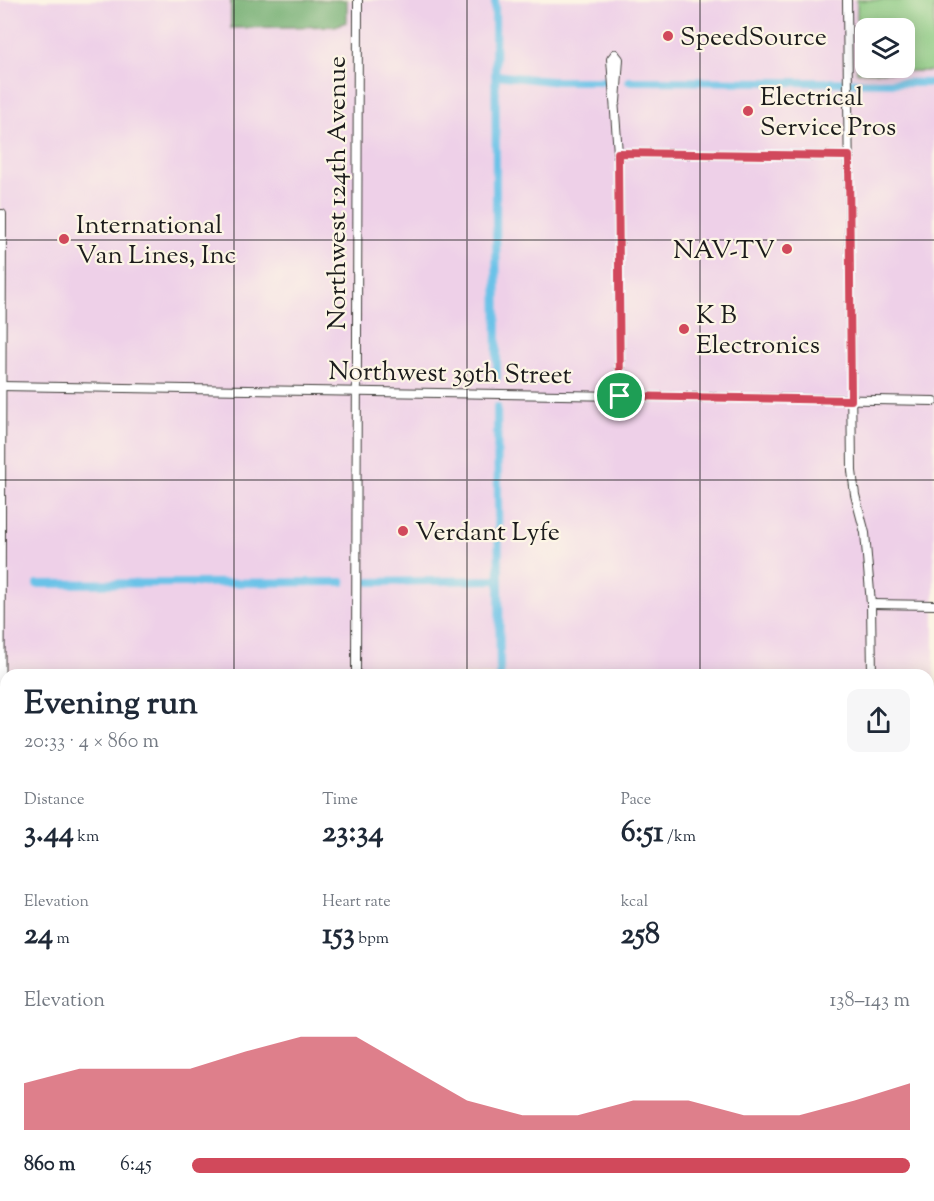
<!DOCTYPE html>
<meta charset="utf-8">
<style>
body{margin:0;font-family:"Sorts Mill Goudy",serif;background:#f6f6f7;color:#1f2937;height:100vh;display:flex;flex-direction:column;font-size:22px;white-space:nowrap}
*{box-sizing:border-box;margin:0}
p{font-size:20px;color:#747a83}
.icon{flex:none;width:33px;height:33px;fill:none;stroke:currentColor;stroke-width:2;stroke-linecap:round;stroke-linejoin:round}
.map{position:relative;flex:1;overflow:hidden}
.drawer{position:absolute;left:0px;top:669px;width:934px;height:532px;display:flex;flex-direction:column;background:#fff;border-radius:18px 18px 0 0;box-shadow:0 3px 15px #0003}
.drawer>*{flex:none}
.tools{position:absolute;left:855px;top:18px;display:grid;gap:12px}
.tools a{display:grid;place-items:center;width:60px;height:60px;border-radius:12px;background:#fff;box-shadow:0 3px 15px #0003;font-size:30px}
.pin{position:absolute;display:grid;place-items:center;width:51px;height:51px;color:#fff;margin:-26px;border:3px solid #fff;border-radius:50%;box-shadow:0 2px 6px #0007}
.round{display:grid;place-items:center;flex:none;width:63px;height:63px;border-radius:12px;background:#f6f6f7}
.overview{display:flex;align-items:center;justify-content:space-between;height:102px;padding:0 24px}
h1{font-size:33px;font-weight:800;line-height:45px}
.stats{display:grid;grid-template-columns:repeat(3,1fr);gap:9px;height:102px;padding:6px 24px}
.stats div{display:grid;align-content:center}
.stats b{font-size:30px;font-weight:800}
.stats small{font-size:16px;font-weight:400}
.stats p{font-size:16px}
.chart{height:168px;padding:12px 24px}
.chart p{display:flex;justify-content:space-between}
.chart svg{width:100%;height:108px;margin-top:6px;fill:#d1495b;opacity:.7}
ul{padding:0 24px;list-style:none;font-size:20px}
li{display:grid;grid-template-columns:96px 72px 1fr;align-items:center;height:45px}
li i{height:15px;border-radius:8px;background:#d1495b}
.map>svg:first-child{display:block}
.built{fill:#eed0e8;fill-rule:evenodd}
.green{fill:#88c880;stroke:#52724e;stroke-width:1.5;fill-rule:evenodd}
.forest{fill:#6eac6e;stroke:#456445;stroke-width:1.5}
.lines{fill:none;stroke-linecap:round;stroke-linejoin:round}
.canal{stroke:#6bc2e8;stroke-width:8}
.street-casing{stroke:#3d3b37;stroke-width:10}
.secondary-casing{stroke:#3d3b37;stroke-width:13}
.primary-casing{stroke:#3d3b37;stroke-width:14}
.highway-casing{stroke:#3d3b37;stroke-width:16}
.street{stroke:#fff;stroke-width:8}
.secondary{stroke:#fff;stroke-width:10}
.primary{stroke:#fff;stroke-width:12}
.highway{stroke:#fff;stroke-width:14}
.route-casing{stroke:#fff;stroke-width:12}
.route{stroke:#d1495b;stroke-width:8}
.grid{fill:none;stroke:#1c1c1c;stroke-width:1.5;stroke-opacity:0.55}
.poi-dot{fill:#d1495b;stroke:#fcf5e5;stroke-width:2}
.labels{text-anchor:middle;stroke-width:4.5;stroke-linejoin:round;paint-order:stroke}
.poi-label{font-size:26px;fill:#1c1c1c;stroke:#fcf5e5;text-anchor:start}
.street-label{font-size:26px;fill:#1c1c1c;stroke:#fcf5e5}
</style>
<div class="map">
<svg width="934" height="1201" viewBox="0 0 934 1201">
<rect width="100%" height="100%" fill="#fcf5e5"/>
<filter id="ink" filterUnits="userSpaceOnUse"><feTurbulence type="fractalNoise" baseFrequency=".0167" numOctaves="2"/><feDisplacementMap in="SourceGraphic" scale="12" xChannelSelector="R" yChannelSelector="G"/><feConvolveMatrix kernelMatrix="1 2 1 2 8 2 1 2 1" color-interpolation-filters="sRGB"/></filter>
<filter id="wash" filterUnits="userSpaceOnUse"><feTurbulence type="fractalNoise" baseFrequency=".008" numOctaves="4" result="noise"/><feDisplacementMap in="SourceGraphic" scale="24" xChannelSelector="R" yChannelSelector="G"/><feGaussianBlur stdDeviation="1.35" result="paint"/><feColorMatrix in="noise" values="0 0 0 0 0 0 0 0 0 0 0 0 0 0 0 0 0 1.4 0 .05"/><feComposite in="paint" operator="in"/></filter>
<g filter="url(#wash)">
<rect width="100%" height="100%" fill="#f5ebd3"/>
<!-- built -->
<g class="built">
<path d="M0 0H934V1095H928V675H6V874L4 873 0 876ZM866 28H904V68H866Z"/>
<path d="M0 1125H6V1196H255V1201H0Z"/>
</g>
<!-- green -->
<g class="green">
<path d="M857 0H934V71L857 72ZM866 28H904V68H866Z"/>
<rect x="287" y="1196" width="208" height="5"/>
</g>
<!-- forest -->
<path class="forest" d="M231 0H347V22L335 26 231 28Z"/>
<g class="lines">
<!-- canal -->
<g class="canal">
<path d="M495 0 497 377"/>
<path d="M496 75 550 81H603"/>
<path d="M629 81 934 83"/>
<path d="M497 407 500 675"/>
<path d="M369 582 499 580"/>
<path d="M37 584 342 582"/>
<path d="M928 747H934"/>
<path d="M505 1196V1201"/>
</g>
</g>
</g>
<g filter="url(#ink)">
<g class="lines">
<!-- street casing -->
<g class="street-casing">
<g id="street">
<path d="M847 0 852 471 855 495 865 533 871 604 872 675"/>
<path d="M615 54 611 59 618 153 620 396"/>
<path d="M615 54 619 59 616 102"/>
<path d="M618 153 849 156"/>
<path d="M2 214 0 829 2 845 6 852"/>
<path d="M1 386 934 401"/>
<path d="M871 604 934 605"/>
<path d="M356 675 358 0"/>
<path d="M928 944H934"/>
</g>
</g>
<!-- secondary casing -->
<g class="secondary-casing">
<g id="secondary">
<path d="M266 1201V1196"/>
<path d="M279 1201V1196"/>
</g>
</g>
<!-- primary casing -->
<g class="primary-casing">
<g id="primary">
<path d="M928 1112H934"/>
<path d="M0 1116H6"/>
<path d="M928 1131H934"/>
</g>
</g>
<!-- highway casing -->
<g class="highway-casing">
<path id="highway" d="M0 1095H6"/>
</g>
<!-- street -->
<use href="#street" class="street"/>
<!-- secondary -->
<use href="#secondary" class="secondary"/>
<!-- primary -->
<use href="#primary" class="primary"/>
<!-- highway -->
<use href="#highway" class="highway"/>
</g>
</g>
<g class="lines" filter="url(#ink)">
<!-- route casing -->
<g class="route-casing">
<path id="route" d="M618 153 849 156 851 400 620 396Z"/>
</g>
<!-- route -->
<use href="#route" class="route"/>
</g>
<!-- grid -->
<path class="grid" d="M234 0V675M467 0V675M700 0V675M0 240H934M0 480H934M0 721H6M928 721H934M0 961H6M928 961H934M234 1196V1201M467 1196V1201M700 1196V1201"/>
<!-- markers -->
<g class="poi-dot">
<circle cx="668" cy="36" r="6"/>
<circle cx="748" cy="111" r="6"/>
<circle cx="64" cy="239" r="6"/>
<circle cx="787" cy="249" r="6"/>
<circle cx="684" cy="329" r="6"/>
<circle cx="403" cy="531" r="6"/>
</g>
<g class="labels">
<!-- poi labels -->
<g class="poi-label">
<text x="680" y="45">SpeedSource</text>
<text x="760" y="105">Electrical<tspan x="760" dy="30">Service Pros</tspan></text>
<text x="76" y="233">International<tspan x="76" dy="30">Van Lines, Inc</tspan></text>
<text x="775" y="258" text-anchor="end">NAV-TV</text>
<text x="696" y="323">K B<tspan x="696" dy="30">Electronics</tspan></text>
<text x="415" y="540">Verdant Lyfe</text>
</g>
<!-- street labels -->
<g class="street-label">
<text transform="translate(336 193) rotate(-90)" y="9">Northwest 124th Avenue</text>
<text transform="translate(450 372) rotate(1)" y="9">Northwest 39th Street</text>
</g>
</g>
</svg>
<div class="tools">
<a><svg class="icon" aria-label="layers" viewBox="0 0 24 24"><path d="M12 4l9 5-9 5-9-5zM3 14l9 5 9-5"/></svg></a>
</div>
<div class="pin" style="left:620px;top:396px;background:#1e9e55"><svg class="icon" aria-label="arrive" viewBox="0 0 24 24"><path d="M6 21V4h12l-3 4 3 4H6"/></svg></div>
<section class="drawer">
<div class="overview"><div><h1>Evening run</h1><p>20:33 · 4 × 860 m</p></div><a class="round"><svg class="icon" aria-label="share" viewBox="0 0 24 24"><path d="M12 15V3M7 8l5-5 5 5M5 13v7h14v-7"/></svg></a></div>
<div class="stats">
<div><p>Distance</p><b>3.44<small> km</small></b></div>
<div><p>Time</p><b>23:34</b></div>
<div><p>Pace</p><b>6:51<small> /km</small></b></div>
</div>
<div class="stats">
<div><p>Elevation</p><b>24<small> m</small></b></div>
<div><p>Heart rate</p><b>153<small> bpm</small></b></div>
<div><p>kcal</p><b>258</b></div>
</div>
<div class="chart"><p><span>Elevation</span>138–143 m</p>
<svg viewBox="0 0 160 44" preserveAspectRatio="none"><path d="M0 44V25L10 19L20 19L30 19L40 12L50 6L60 6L70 19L80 32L90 38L100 38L110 32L120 32L130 38L140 38L150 32L160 25V44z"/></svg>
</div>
<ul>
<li><b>860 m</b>6:45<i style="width:100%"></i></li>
</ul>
</section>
</div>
